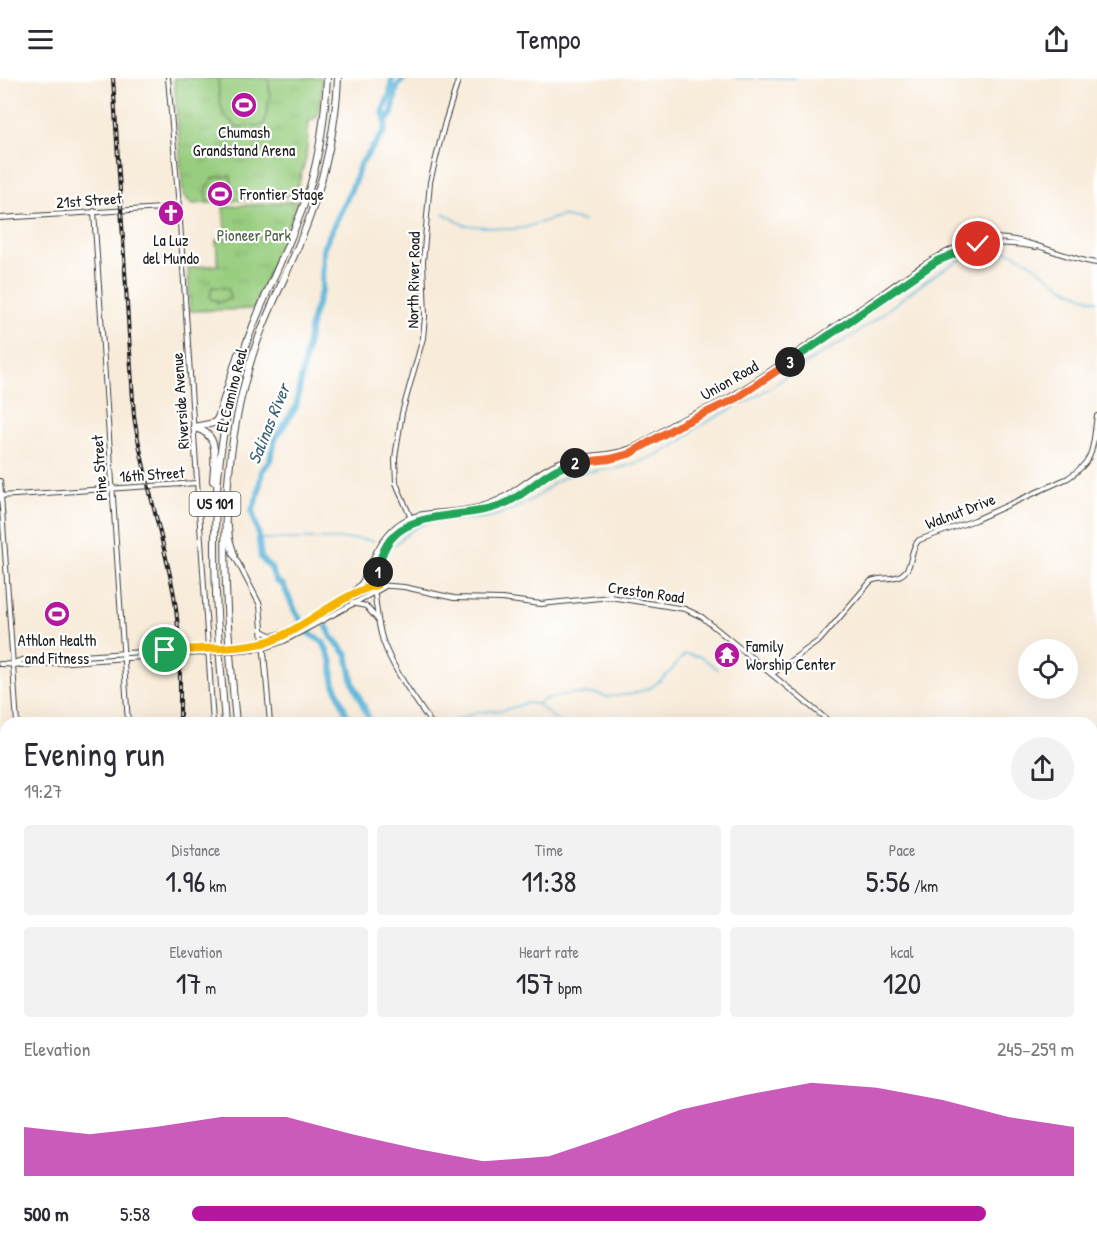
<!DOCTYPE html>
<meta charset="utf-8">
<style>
body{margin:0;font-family:"Patrick Hand",sans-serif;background:#f2f2f3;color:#2b2b33;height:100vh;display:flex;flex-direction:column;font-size:22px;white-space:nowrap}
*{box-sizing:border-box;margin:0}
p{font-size:20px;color:#7c7c81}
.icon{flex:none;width:33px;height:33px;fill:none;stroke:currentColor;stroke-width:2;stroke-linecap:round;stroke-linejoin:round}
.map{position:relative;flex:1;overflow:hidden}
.panel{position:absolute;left:0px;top:639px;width:1098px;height:532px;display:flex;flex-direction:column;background:#fff;border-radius:18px 18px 0 0;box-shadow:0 6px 24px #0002}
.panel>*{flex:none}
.buttons{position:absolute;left:1018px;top:561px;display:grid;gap:12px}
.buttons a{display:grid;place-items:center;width:60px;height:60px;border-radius:50%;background:#fff;box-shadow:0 6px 24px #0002;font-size:30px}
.pin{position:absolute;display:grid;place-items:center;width:51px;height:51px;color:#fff;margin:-26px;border:3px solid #fff;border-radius:50%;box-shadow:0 2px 6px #0007}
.km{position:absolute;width:30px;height:30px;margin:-15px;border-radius:50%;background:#222;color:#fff;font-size:16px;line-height:30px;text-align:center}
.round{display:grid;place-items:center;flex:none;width:63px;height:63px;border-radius:32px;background:#f2f2f3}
.overview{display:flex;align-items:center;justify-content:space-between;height:102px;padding:0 24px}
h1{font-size:33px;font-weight:600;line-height:45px}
.figures{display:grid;grid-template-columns:repeat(3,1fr);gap:9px;height:102px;padding:6px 24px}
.figures div{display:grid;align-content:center;border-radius:6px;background:#f2f2f3;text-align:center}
.figures b{font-size:30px;font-weight:600}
.figures small{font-size:16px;font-weight:400}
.figures p{font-size:16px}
.chart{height:168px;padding:12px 24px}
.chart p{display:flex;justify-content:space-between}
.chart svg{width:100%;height:108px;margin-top:6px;fill:#b5179e;opacity:.7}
ul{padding:0 24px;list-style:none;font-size:20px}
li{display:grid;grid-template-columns:96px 72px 1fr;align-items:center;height:45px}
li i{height:15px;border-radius:8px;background:#b5179e}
header{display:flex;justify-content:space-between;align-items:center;height:78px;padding:0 24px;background:#fff;font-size:27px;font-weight:600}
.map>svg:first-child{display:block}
.grass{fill:url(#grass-tufts);stroke:#5a744e;stroke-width:1.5}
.pitch{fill:#98cd7f;stroke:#5a744e;stroke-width:1.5}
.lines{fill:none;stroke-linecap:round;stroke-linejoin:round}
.stream{stroke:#5cb5d9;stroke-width:1.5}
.river{stroke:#5cb5d9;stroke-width:6}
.secondary-casing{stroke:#3d3b38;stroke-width:6}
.highway-casing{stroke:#3d3b38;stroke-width:8}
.secondary{stroke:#fff;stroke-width:4}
.highway{stroke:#fff;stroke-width:6}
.rail-casing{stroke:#1c1c1c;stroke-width:4}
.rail{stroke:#fff;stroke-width:1.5;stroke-dasharray:4.5;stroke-linecap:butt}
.secondary-bridge-casing{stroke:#3d3b38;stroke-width:6;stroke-linecap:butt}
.secondary-bridge{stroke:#fff;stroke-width:4}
.split-1-casing{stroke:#fff;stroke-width:12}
.split-2-casing{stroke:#fff;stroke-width:12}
.split-3-casing{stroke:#fff;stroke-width:12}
.split-4-casing{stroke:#fff;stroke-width:12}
.split-1{stroke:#f5b400;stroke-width:8}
.split-2{stroke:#22a559;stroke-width:8}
.split-3{stroke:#f0652b;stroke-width:8}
.split-4{stroke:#22a559;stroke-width:8}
.labels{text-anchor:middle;stroke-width:4.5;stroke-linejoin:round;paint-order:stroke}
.shield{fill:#fff;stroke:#606060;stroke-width:1.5}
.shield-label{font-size:15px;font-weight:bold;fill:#1c1c1c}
.poi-label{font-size:16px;fill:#1c1c1c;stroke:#fff}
.street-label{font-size:16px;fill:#1c1c1c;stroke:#fff}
.park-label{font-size:16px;fill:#4e6344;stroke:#fff}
.water-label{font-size:18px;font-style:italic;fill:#396171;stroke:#fff}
</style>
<header><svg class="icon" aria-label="menu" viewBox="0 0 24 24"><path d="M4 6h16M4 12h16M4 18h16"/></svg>Tempo<svg class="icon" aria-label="share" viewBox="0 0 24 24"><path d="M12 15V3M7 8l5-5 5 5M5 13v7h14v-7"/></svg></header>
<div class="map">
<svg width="1097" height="1171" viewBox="0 0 1097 1171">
<defs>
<pattern id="grass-tufts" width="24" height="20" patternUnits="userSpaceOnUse" patternTransform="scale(1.5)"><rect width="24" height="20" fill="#98cd7f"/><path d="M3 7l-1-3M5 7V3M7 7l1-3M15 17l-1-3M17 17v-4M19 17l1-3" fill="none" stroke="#82af6d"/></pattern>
</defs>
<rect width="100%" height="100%" fill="#fff"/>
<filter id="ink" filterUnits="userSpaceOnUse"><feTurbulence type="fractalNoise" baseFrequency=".0167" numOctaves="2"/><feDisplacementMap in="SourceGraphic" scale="12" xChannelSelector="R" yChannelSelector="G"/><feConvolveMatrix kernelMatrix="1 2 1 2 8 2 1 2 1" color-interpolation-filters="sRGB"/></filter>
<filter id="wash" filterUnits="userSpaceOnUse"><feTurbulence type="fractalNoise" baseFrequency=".008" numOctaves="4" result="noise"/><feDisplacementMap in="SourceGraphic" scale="24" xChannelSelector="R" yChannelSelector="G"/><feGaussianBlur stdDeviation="1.35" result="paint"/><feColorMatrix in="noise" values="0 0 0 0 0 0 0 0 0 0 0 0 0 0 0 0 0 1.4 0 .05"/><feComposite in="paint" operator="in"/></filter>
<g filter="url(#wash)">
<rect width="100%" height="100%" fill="#f8ebd9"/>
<!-- grass -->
<g class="grass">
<path d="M174 0H323L318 39 309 43 306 80 296 115 291 118 192 126 183 117Z"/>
<path d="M298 123 254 231 190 233 188 190 218 187 216 162 226 161 223 129Z"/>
<path d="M1092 801 1097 804 1094 823 1097 824V859L1092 861V806L1096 808 1092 805Z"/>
</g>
<!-- pitch -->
<g class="pitch">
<path d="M218 0H268L270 18 264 47 236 49C233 43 230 43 226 39 218 28 219 13 218 0Z"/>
<path d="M231 98 232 123 207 125V109L214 100Z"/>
<path d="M212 209 228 210 230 221 217 225V222H212L210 220Z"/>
</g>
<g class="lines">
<!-- stream -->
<g class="stream">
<path d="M736 0H753"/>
<path d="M759 0H795"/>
<path d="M443 135 464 147 509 151 523 150 561 138 583 143"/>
<path d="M742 326C768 313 790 295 815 280 830 270 847 262 861 252 892 230 960 169 997 171 1020 173 1038 192 1056 204 1069 212 1082 219 1097 223"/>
<path d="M259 461H359L374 463"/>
<path d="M391 466H395C402 461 409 453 417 449 442 437 472 445 498 437 512 432 526 426 539 417 549 409 560 399 573 396 586 392 601 393 614 391 636 387 682 369 694 351L735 329"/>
<path d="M538 627 560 645"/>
<path d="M449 645 478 634 504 632 527 625 537 626 546 621 570 616H597L607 619 632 616 652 609 668 596 685 576 701 579 717 591"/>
<path d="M1092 870 1097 873"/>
</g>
<!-- river -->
<g class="river">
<path d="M386 44 392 35 397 9 404 0"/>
<path d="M327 549 332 559 347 577 353 605 371 645"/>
<path d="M350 645 333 602 332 584 323 564 310 556 296 535 283 507 276 503 271 490 261 480 258 454 252 433 258 417 262 393 270 382 275 361 296 329 312 241 322 211 323 171 354 105 360 87 384 54 386 44 383 33 390 16 392 0"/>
</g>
</g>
</g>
<g filter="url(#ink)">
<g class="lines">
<!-- secondary casing -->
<g class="secondary-casing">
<g id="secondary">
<path d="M168 0 179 129 213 645"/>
<path d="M94 133 128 645"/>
<path d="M0 140 179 129"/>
<path d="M0 403 17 645"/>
<path d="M0 418 197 405"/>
<path d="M413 445 396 405 395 380 402 335 423 260 425 239 423 184 430 104 445 44 459 0"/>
<path d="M234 477 260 527 270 645"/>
<path d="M375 514 377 507 379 488 385 471 395 458 413 445 431 439 465 436 494 430 518 418 552 392 583 383 610 381 629 376 678 348 740 318 926 191C964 166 992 161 1036 169"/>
<path d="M351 517 362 504 369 491"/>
<path d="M352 525 366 528 377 541"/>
<path d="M263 553 272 558 283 555"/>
<path d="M240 568 264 565 274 562 350 518 377 507 404 509 454 520 502 521 541 526 610 519 685 531 702 539 831 645"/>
<path d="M240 572 265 570 284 563 384 509"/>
<path d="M16 584 23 582 216 569"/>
<path d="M0 586 25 587 216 574"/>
<path d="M772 596 820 562 871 503C880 499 890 502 899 498 915 491 908 472 919 462L975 442 1068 400C1097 381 1092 368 1097 338"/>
<path d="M431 645C414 619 393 592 383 563 378 548 377 533 375 518 373 503 365 497 373 480 403 417 438 444 488 426 514 417 532 396 557 385 581 375 607 380 631 370 647 364 660 353 674 345 694 335 715 328 733 317 779 289 822 256 867 226 901 203 935 174 975 163 1017 151 1057 180 1097 185"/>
<path d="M0 753H6"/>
<path d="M1092 774 1097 776"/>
<path d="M0 976H6"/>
<path d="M0 1086H6"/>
<path d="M50 1166V1171"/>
<path d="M56 1166V1171"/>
<path d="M784 1166 787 1171"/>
<path d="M497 1171 498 1166"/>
<path d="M502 1171 503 1166"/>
</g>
</g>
<!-- highway casing -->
<g class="highway-casing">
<g id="highway">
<path d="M194 349 214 345 218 340 238 276"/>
<path d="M194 350C221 355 214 381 213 403"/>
<path d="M228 449 229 461 234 477"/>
<path d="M225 645C216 529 204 416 235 302 252 236 288 177 309 112 320 75 325 38 327 0"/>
<path d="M236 645C225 523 214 409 249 289 264 236 292 189 310 138 326 93 336 47 338 0"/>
<path d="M168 1171 170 1166"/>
<path d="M174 1171 177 1166"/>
<path d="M187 1171 190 1166"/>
</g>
</g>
<!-- secondary -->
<use href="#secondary" class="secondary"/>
<!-- highway -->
<use href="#highway" class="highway"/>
<!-- rail casing -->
<g class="rail-casing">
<g id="rail">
<path d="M113 0 134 338C143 399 163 457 174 517 181 559 180 602 180 645"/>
<path d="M138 1171 141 1166"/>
</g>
</g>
<!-- rail -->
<use href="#rail" class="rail"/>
<!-- secondary-bridge casing -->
<g class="secondary-bridge-casing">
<g id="secondary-bridge">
<path d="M216 569 240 568"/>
<path d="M216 574 240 572"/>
</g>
</g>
<!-- secondary-bridge -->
<use href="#secondary-bridge" class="secondary-bridge"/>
</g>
</g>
<g class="lines" filter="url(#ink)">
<!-- split-1 casing -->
<g class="split-1-casing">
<path id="split-1" d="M165 572C192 571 253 571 275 561 311 546 339 517 377 507L378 494"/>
</g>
<!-- split-2 casing -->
<g class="split-2-casing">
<path id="split-2" d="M378 494C387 422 462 447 508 424 534 411 544 392 575 385"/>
</g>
<!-- split-3 casing -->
<g class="split-3-casing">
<path id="split-3" d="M575 385 610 381 629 376 678 348 735 321 790 284"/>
</g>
<!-- split-4 casing -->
<g class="split-4-casing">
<path id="split-4" d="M790 284 937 183 978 166"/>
</g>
<!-- split-1 -->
<use href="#split-1" class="split-1"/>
<!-- split-2 -->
<use href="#split-2" class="split-2"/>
<!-- split-3 -->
<use href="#split-3" class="split-3"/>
<!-- split-4 -->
<use href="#split-4" class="split-4"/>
</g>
<!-- icons -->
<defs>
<g id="stadium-disc" transform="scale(1.35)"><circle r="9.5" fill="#b5179e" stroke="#fff"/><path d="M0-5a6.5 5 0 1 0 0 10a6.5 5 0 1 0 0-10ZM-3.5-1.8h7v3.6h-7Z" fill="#fff"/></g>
<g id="church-disc" transform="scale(1.35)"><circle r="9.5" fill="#b5179e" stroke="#fff"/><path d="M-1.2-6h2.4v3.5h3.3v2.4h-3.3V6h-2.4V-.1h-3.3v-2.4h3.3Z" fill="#fff"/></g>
<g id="temple-disc" transform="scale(1.35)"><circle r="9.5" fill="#b5179e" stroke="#fff"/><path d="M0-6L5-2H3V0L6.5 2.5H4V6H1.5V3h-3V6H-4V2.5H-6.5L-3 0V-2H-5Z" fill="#fff"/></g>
</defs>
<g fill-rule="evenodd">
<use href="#stadium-disc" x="244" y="27"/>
<use href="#stadium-disc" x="220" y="116"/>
<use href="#church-disc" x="171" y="135"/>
<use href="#stadium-disc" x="57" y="536"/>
<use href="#temple-disc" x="727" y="577"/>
</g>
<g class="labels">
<!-- shield labels -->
<rect class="shield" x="189.5" y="414" width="51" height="24" rx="4.5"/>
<g class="shield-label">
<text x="215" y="431">US 101</text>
</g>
<!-- poi labels -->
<g class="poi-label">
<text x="244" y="60">Chumash<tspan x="244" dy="18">Grandstand Arena</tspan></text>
<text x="240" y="122" text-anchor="start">Frontier Stage</text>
<text x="171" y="168">La Luz<tspan x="171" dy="18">del Mundo</tspan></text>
<text x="57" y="568">Athlon Health<tspan x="57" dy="18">and Fitness</tspan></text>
<text x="746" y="574" text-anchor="start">Family<tspan x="746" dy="18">Worship Center</tspan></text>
</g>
<!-- street labels -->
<g class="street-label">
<text transform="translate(89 122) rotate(-4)" y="6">21st Street</text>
<text transform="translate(413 202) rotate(-89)" y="6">North River Road</text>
<text transform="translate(729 302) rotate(-30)" y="6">Union Road</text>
<text transform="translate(231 312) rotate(-76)" y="6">El Camino Real</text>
<text transform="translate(180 323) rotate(-94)" y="6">Riverside Avenue</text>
<text transform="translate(99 390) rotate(-94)" y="6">Pine Street</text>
<text transform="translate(152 396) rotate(-4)" y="6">16th Street</text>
<text transform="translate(960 433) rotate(-21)" y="6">Walnut Drive</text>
<text transform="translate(646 514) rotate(8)" y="6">Creston Road</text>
</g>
<!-- park labels -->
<g class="park-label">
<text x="254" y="163">Pioneer Park</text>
</g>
<!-- water labels -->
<g class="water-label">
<text transform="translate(269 346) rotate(-68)" y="6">Salinas River</text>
</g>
</g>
</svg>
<div class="buttons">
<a><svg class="icon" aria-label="locate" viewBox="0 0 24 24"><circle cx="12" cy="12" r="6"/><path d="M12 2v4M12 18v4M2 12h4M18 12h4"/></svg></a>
</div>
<div class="pin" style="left:165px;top:572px;background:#1e9e55"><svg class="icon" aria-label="arrive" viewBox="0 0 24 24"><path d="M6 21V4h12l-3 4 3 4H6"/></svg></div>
<div class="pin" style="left:978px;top:166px;background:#d93025"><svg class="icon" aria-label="check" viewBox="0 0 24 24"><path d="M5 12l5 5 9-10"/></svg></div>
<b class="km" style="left:378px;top:494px">1</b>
<b class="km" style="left:575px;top:385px">2</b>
<b class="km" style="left:790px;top:284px">3</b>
<section class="panel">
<div class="overview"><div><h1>Evening run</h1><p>19:27</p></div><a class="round"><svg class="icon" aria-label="share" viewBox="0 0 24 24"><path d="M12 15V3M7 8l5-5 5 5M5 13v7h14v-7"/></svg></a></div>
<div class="figures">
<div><p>Distance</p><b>1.96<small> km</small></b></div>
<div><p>Time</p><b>11:38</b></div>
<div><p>Pace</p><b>5:56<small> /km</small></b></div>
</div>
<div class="figures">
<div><p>Elevation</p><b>17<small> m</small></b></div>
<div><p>Heart rate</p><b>157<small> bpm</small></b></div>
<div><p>kcal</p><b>120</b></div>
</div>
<div class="chart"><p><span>Elevation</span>245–259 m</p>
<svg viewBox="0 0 160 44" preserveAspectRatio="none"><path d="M0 44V24L10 27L20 24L30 20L40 20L50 27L60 33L70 38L80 36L90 27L100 17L110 11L120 6L130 8L140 13L150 20L160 24V44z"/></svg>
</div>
<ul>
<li><b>500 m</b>5:58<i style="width:90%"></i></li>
</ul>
</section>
</div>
